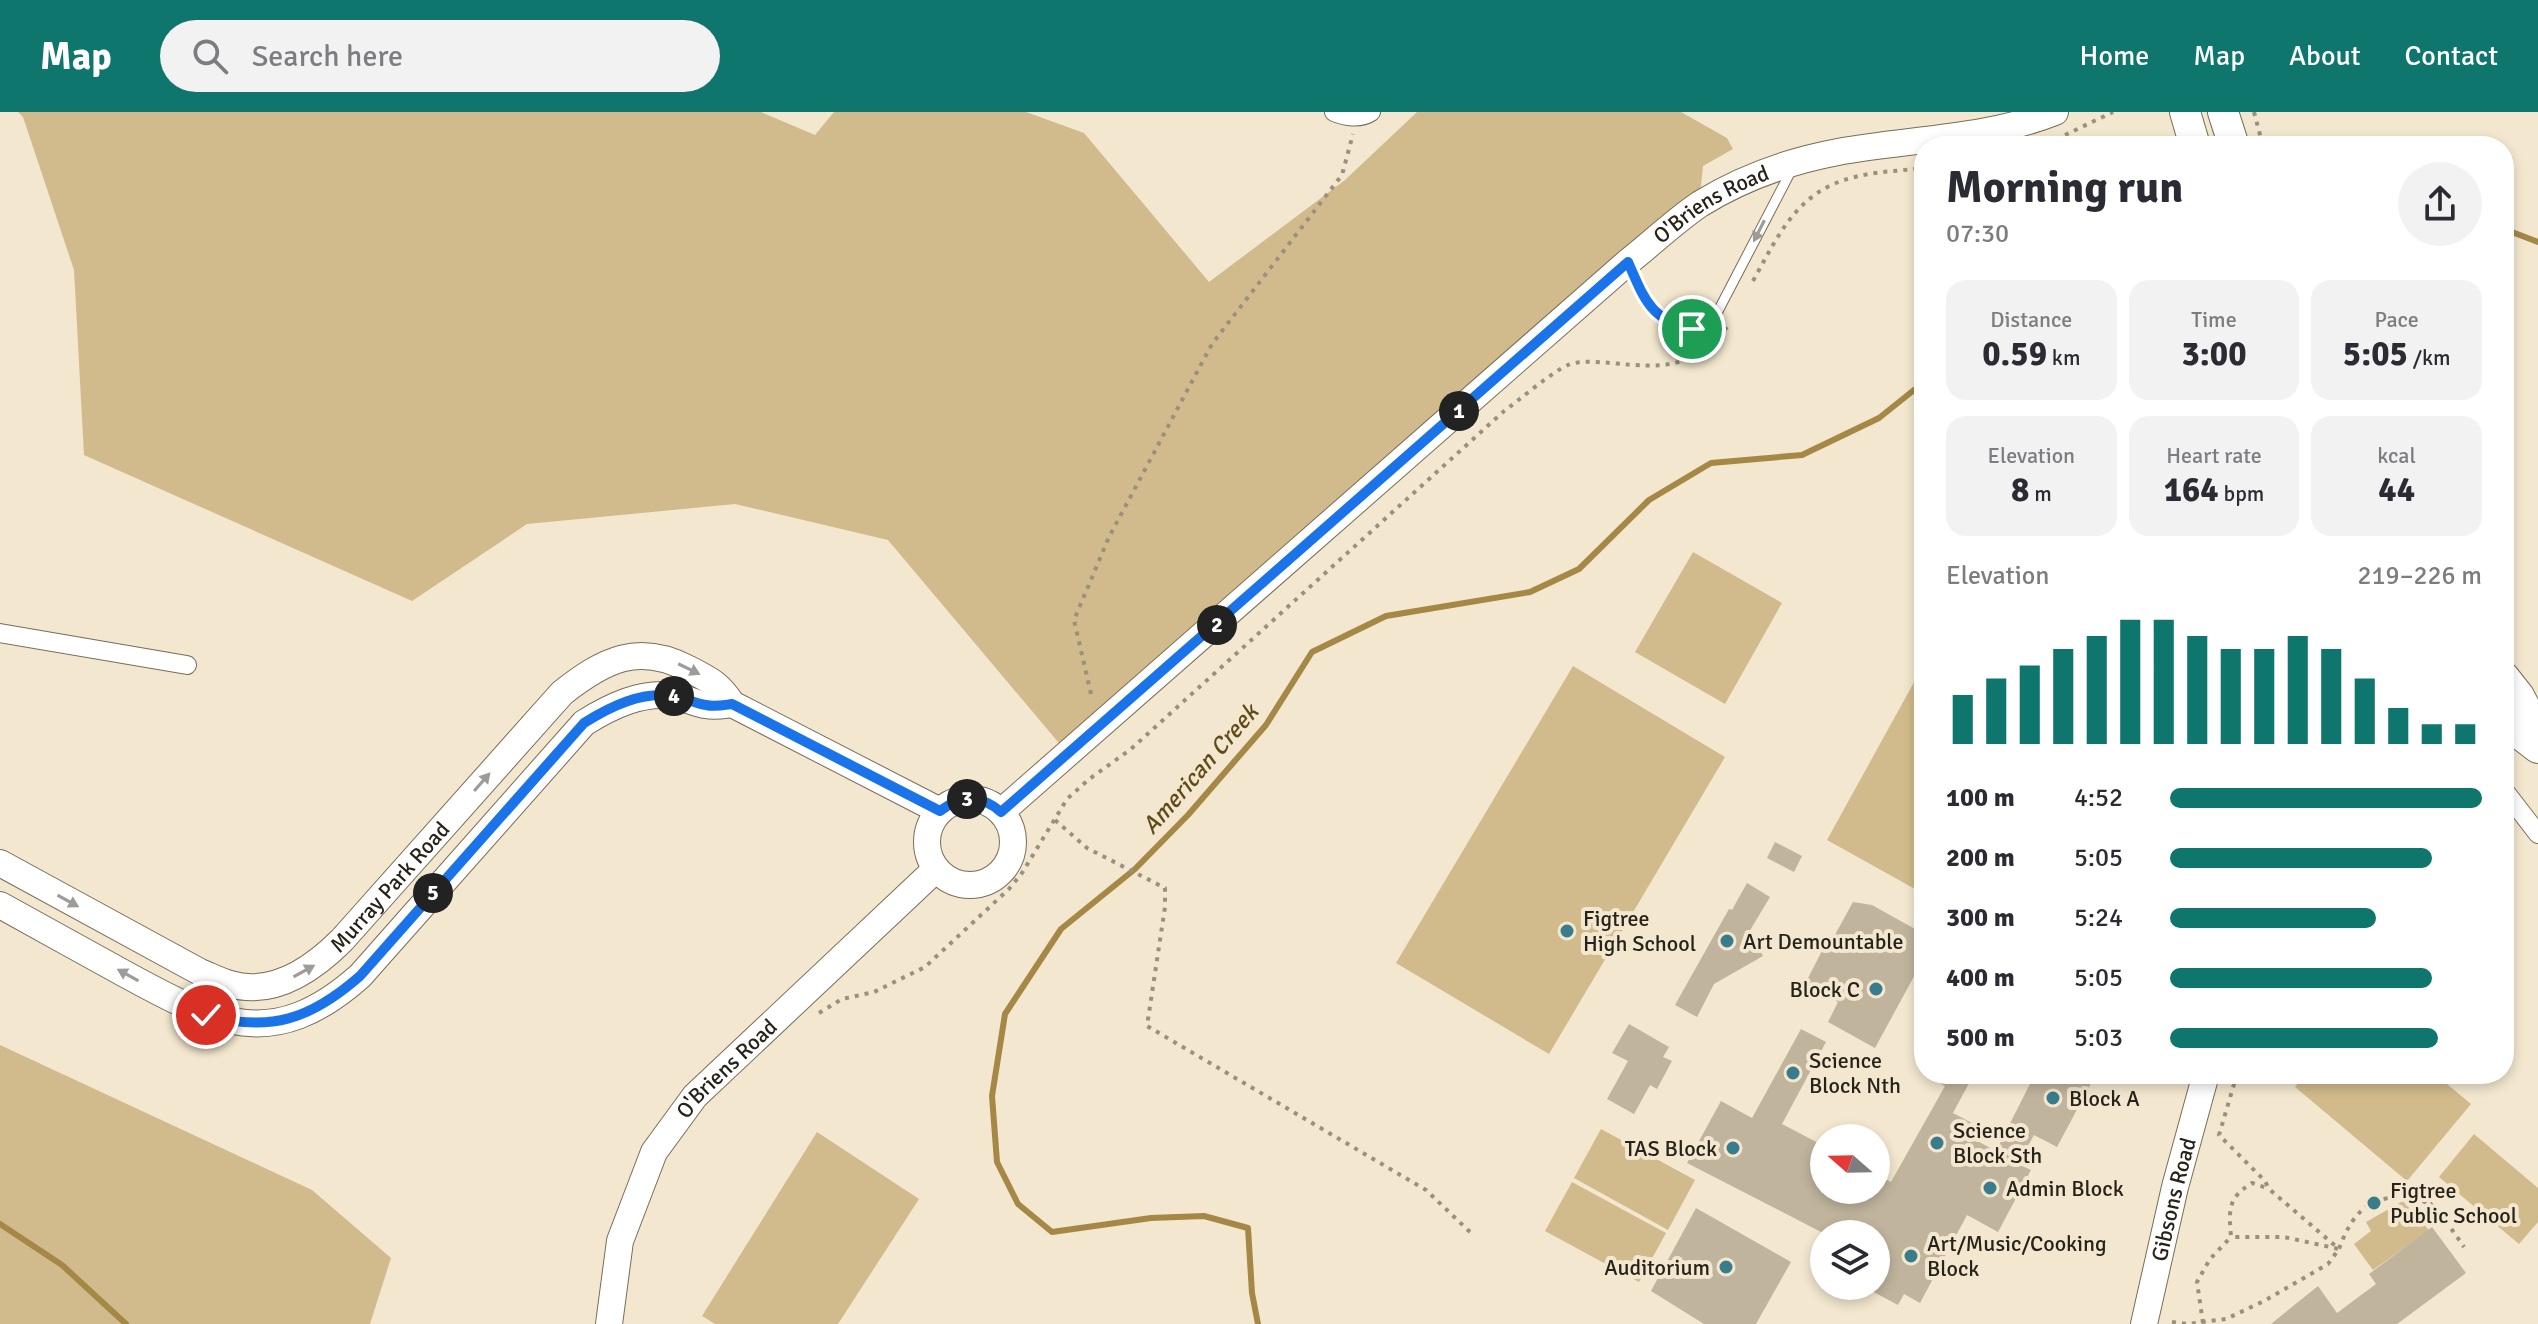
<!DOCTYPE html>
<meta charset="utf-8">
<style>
body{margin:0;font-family:Signika,sans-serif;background:#f2f2f3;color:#2b2b33;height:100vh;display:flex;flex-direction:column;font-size:30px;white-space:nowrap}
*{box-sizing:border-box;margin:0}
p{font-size:26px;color:#7c7c81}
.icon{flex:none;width:44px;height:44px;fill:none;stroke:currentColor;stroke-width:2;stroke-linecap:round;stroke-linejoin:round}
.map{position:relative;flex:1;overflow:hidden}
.details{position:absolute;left:1914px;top:24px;width:600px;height:948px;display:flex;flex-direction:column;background:#fff;border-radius:32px;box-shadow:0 4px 12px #0003}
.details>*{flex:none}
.needle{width:52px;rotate:290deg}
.tools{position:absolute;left:1810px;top:1012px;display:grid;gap:16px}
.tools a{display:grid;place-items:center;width:80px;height:80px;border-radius:50%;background:#fff;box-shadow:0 4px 12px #0003;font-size:40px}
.pin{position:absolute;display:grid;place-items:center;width:68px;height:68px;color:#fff;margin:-34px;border:4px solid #fff;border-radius:50%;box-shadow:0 2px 8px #0007}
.km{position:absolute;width:40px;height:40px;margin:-20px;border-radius:50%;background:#222;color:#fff;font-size:22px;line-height:40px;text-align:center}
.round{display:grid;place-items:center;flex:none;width:84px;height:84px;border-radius:42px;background:#f2f2f3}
.headline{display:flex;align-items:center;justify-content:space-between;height:136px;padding:0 32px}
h1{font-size:44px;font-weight:700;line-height:60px}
.metrics{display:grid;grid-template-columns:repeat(3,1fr);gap:12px;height:136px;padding:8px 32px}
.metrics div{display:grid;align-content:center;border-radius:20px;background:#f2f2f3;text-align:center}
.metrics b{font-size:34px;font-weight:700}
.metrics small{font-size:22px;font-weight:400}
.metrics p{font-size:22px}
.chart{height:224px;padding:16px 32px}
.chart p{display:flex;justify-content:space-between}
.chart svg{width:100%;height:144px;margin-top:8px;stroke:#0f766e;stroke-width:6}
ul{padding:0 32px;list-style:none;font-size:26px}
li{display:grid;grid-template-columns:128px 96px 1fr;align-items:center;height:60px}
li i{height:20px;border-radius:10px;background:#0f766e}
header{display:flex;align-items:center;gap:48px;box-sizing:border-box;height:112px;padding:0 40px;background:#0f766e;color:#fff}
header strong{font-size:38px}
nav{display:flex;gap:44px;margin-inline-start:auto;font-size:28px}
.search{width:560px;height:72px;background:#f2f2f3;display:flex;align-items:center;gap:20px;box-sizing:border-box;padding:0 28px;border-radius:44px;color:#7c7c81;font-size:30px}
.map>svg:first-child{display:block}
.green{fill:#d1bb8c}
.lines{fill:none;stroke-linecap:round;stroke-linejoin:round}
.stream{stroke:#a58746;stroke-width:6}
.building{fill:#c0b49d}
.lane-casing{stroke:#776d58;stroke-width:11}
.street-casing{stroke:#776d58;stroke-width:20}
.secondary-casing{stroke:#776d58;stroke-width:28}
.primary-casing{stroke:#776d58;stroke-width:32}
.path{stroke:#99907f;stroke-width:4;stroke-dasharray:4 6;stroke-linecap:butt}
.lane{stroke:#fff;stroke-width:9}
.street{stroke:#fff;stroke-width:18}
.secondary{stroke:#fff;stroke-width:26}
.primary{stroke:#fff;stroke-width:30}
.oneway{fill:#9e9c98}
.route-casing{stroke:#fff;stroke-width:16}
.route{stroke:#1a73e8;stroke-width:10}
.poi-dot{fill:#397d8c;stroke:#f3e7cf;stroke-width:3}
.labels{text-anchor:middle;stroke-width:8;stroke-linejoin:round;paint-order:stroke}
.street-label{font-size:22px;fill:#27231a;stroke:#f3e7cf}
.poi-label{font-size:22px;fill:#27231a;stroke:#f3e7cf;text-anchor:start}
.water-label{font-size:24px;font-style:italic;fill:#604b18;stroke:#f3e7cf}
</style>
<header>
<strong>Map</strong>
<div class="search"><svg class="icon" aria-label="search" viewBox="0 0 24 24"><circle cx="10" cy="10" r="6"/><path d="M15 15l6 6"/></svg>Search here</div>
<nav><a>Home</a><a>Map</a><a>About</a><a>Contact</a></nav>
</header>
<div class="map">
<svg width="2538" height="1212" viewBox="0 0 2538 1212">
<rect width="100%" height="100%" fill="#f3e7cf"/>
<!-- green -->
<g class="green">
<path d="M18 0H761L815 23 834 0H1026L1084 21 1209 170 1345 68 1417 0H1681L1727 26 1733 37 1703 54 1699 93 1069 643 888 428 735 392 527 412 412 489 84 343 74 158 23 5Z"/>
<path d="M1693 440 1782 491 1725 592 1635 540Z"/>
<path d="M1573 554 1725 645 1549 942 1396 851Z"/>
<path d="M1918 563 1924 566V782L1827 728Z"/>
<path d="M0 933 312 1078 391 1146 370 1212H0Z"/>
<path d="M2306 962H2435L2471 992 2407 1069 2295 975Z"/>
<path d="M1601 1017 1695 1068 1668 1118 1574 1066Z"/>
<path d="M817 1020 919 1087 838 1212H715L702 1204Z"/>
<path d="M2474 1022 2538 1076V1110L2519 1132 2439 1065Z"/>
<path d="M1572 1070 1666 1121 1639 1170 1545 1119Z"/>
<path d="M2403 1089 2429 1118 2373 1158 2354 1132 2371 1119 2366 1110Z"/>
</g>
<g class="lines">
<!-- stream -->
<g class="stream">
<path d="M2504 117 2538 130"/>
<path d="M0 1112 62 1153 126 1212"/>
<path d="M1258 1212 1252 1181 1248 1116 1204 1104 1151 1106 1052 1120 1018 1092 997 1050 992 984 1005 902 1061 817 1135 757 1188 703 1266 613 1312 540 1386 504 1530 480 1579 457 1649 388 1711 351 1802 343 1879 306 1924 270"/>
</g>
</g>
<!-- building -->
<g class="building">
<path d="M1775 730 1802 744 1794 760 1767 746Z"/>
<path d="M1747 771 1770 785 1749 820 1763 844 1714 872 1697 905 1675 893 1729 797 1732 798Z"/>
<path d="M1853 790 1872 793 1924 822V846L1875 936 1828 910 1838 890 1805 872 1823 837 1826 839Z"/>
<path d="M1629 912 1669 935 1663 945 1672 949 1657 977 1650 973 1634 1002 1607 987 1628 949 1612 941Z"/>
<path d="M1801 917 1826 930 1782 1012 1824 1034V1078H1876V1062L1891 1070 1945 974 1923 962H1974L1953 1001 1972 1011 1966 1023 1996 1039 2035 962H2096L2057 1035 2034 1023 2018 1052 2031 1058 1998 1120 1967 1103 1920 1191 1904 1182 1898 1193 1868 1177 1870 1174H1876V1122H1825L1687 1051 1721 989 1752 1006Z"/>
<path d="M1696 1096 1791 1150 1756 1212H1704L1651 1179Z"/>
<path d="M2432 1115 2466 1161 2397 1212H2271L2318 1174 2337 1201 2376 1172 2369 1162Z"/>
</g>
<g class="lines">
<!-- lane casing -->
<g class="lane-casing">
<path id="lane" d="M1629 153C1635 166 1640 182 1649 194 1666 217 1696 222 1716 203L1792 57"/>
</g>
<!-- street casing -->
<g class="street-casing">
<g id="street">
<path d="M1334 0C1345 5 1361 7 1371 0"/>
<path d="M0 521 187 553"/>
<path d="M2504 678 2538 722"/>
</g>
</g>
<!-- secondary casing -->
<g class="secondary-casing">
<g id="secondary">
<circle cx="970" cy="730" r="43"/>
<path id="s1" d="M1001 700 1628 150C1652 131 1675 109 1700 92 1742 66 1790 49 1838 40 1909 27 1987 27 2055 0"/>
<path id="s2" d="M0 751 200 860C210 864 220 869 230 872 274 885 313 857 342 828L562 581C604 548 638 530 689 557 710 568 719 572 732 592L940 699"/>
<path d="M0 793C42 816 83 839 125 862 215 911 272 942 360 864L584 611C611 594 642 579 675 584 686 586 696 592 706 593 715 595 724 593 732 592"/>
<path id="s3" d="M609 1212 620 1129 654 1040 695 984 935 758"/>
<path id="s4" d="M2144 1212 2175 1075 2206 962"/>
</g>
</g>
<!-- primary casing -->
<g class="primary-casing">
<g id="primary">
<path d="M2185 0 2195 34"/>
<path d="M2223 0 2234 34"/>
<path d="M2504 565 2519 584 2538 620"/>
<path d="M2504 610 2538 636"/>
</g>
</g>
<!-- path -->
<g class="path">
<path d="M2254 0 2263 34"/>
<path d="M2065 23 2113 0"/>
<path d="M1753 169C1779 122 1798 78 1855 65 1877 59 1901 59 1924 56"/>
<path d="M1091 582 1074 508 1109 425 1212 232 1342 63 1353 22"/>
<path d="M1055 708 1087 736 1165 776V795L1147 914 1426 1078 1470 1120"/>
<path d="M819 901 842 887 874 880 925 855 1009 777 1022 761 1067 687 1088 668 1131 637 1503 300C1518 289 1553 259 1568 253 1581 248 1597 250 1611 251 1662 256 1692 258 1727 215"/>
<path d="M2237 962 2219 1023 2265 1069 2269 1077 2339 1137C2350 1107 2364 1086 2399 1085 2407 1085 2416 1085 2423 1089 2440 1099 2453 1119 2464 1135"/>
<path d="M2430 1094 2449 1073"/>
<path d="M2172 1210 2187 1212 2226 1207 2264 1189 2328 1152 2339 1137 2284 1125H2231"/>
<path d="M2203 1211 2197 1170 2210 1147 2231 1125C2229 1099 2227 1086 2252 1071L2267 1076"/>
</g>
<!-- lane -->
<use href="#lane" class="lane"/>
<!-- street -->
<use href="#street" class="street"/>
<!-- secondary -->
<use href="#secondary" class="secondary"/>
<!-- primary -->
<use href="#primary" class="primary"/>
</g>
<!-- one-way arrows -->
<defs><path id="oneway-solid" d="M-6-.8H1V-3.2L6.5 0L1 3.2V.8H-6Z" transform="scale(2)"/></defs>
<g class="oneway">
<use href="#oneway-solid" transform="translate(1759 119) rotate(117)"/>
<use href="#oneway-solid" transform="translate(689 557) rotate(26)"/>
<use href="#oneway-solid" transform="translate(482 670) rotate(-49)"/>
<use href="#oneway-solid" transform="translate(68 789) rotate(29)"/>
<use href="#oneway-solid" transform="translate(304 859) rotate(-29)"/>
<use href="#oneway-solid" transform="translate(128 863) rotate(-151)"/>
</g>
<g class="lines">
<!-- route casing -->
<g class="route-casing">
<path id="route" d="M206 903C270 921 311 907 360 864L584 611C611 594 642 579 675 584 686 586 696 592 706 593 715 595 724 593 732 592L940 699C961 683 982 683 1001 700L1628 150C1644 186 1650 208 1692 217"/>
</g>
<!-- route -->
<use href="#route" class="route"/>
</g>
<!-- markers -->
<g class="poi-dot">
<circle cx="1567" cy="819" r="8"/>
<circle cx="1727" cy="829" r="8"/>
<circle cx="1876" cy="877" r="8"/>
<circle cx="1793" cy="961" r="8"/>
<circle cx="2053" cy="986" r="8"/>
<circle cx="1937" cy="1031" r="8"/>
<circle cx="1733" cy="1036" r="8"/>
<circle cx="1990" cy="1076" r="8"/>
<circle cx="2374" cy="1091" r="8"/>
<circle cx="1911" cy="1144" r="8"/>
<circle cx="1726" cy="1155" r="8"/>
</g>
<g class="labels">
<!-- street labels -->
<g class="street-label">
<text dy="8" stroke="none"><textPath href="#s1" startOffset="936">O'Briens Road</textPath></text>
<text dy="8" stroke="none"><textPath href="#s2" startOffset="458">Murray Park Road</textPath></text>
<text dy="8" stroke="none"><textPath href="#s3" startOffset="290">O'Briens Road</textPath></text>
<text dy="8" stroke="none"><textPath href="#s4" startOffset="128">Gibsons Road</textPath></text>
</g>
<!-- poi labels -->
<g class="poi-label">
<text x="1583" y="814">Figtree<tspan x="1583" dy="25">High School</tspan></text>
<text x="1743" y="837">Art Demountable</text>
<text x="1860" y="885" text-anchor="end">Block C</text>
<text x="1809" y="956">Science<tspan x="1809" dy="25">Block Nth</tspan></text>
<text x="2069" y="994">Block A</text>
<text x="1953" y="1026">Science<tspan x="1953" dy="25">Block Sth</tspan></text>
<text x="1717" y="1044" text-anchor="end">TAS Block</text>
<text x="2006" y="1084">Admin Block</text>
<text x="2390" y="1086">Figtree<tspan x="2390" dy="25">Public School</tspan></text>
<text x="1927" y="1139">Art/Music/Cooking<tspan x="1927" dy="25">Block</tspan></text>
<text x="1710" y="1163" text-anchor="end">Auditorium</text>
</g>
<!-- water labels -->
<g class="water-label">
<text transform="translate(1200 657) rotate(-49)" y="8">American Creek</text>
</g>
</g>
</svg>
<div class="tools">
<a><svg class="needle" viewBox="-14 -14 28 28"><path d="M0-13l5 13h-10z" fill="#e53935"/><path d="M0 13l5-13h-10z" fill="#7c7c81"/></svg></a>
<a><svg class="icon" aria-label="layers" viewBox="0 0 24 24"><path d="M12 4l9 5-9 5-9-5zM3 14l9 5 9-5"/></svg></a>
</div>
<div class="pin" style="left:1692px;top:217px;background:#1e9e55"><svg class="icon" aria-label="arrive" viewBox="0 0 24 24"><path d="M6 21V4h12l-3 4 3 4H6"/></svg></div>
<div class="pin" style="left:206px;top:903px;background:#d93025"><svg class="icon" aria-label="check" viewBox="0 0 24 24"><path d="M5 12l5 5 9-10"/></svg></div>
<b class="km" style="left:1459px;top:299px">1</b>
<b class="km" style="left:1217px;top:513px">2</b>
<b class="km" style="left:967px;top:687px">3</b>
<b class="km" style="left:674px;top:584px">4</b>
<b class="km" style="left:433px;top:781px">5</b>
<section class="details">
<div class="headline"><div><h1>Morning run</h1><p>07:30</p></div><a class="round"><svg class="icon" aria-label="share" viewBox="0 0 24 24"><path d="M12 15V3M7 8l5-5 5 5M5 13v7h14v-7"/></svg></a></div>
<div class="metrics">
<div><p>Distance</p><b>0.59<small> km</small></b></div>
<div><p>Time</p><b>3:00</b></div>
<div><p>Pace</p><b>5:05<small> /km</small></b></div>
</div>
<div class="metrics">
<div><p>Elevation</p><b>8<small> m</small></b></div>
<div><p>Heart rate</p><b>164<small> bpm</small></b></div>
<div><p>kcal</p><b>44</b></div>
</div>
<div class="chart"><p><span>Elevation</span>219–226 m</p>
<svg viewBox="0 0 160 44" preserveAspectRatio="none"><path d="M5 44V29M15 44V24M25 44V20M35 44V15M45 44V11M55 44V6M65 44V6M75 44V11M85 44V15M95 44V15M105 44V11M115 44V15M125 44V24M135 44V33M145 44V38M155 44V38"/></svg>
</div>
<ul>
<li><b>100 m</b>4:52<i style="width:100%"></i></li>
<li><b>200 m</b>5:05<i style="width:84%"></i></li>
<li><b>300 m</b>5:24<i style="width:66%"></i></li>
<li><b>400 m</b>5:05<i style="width:84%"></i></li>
<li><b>500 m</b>5:03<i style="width:86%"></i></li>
</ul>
</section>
</div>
